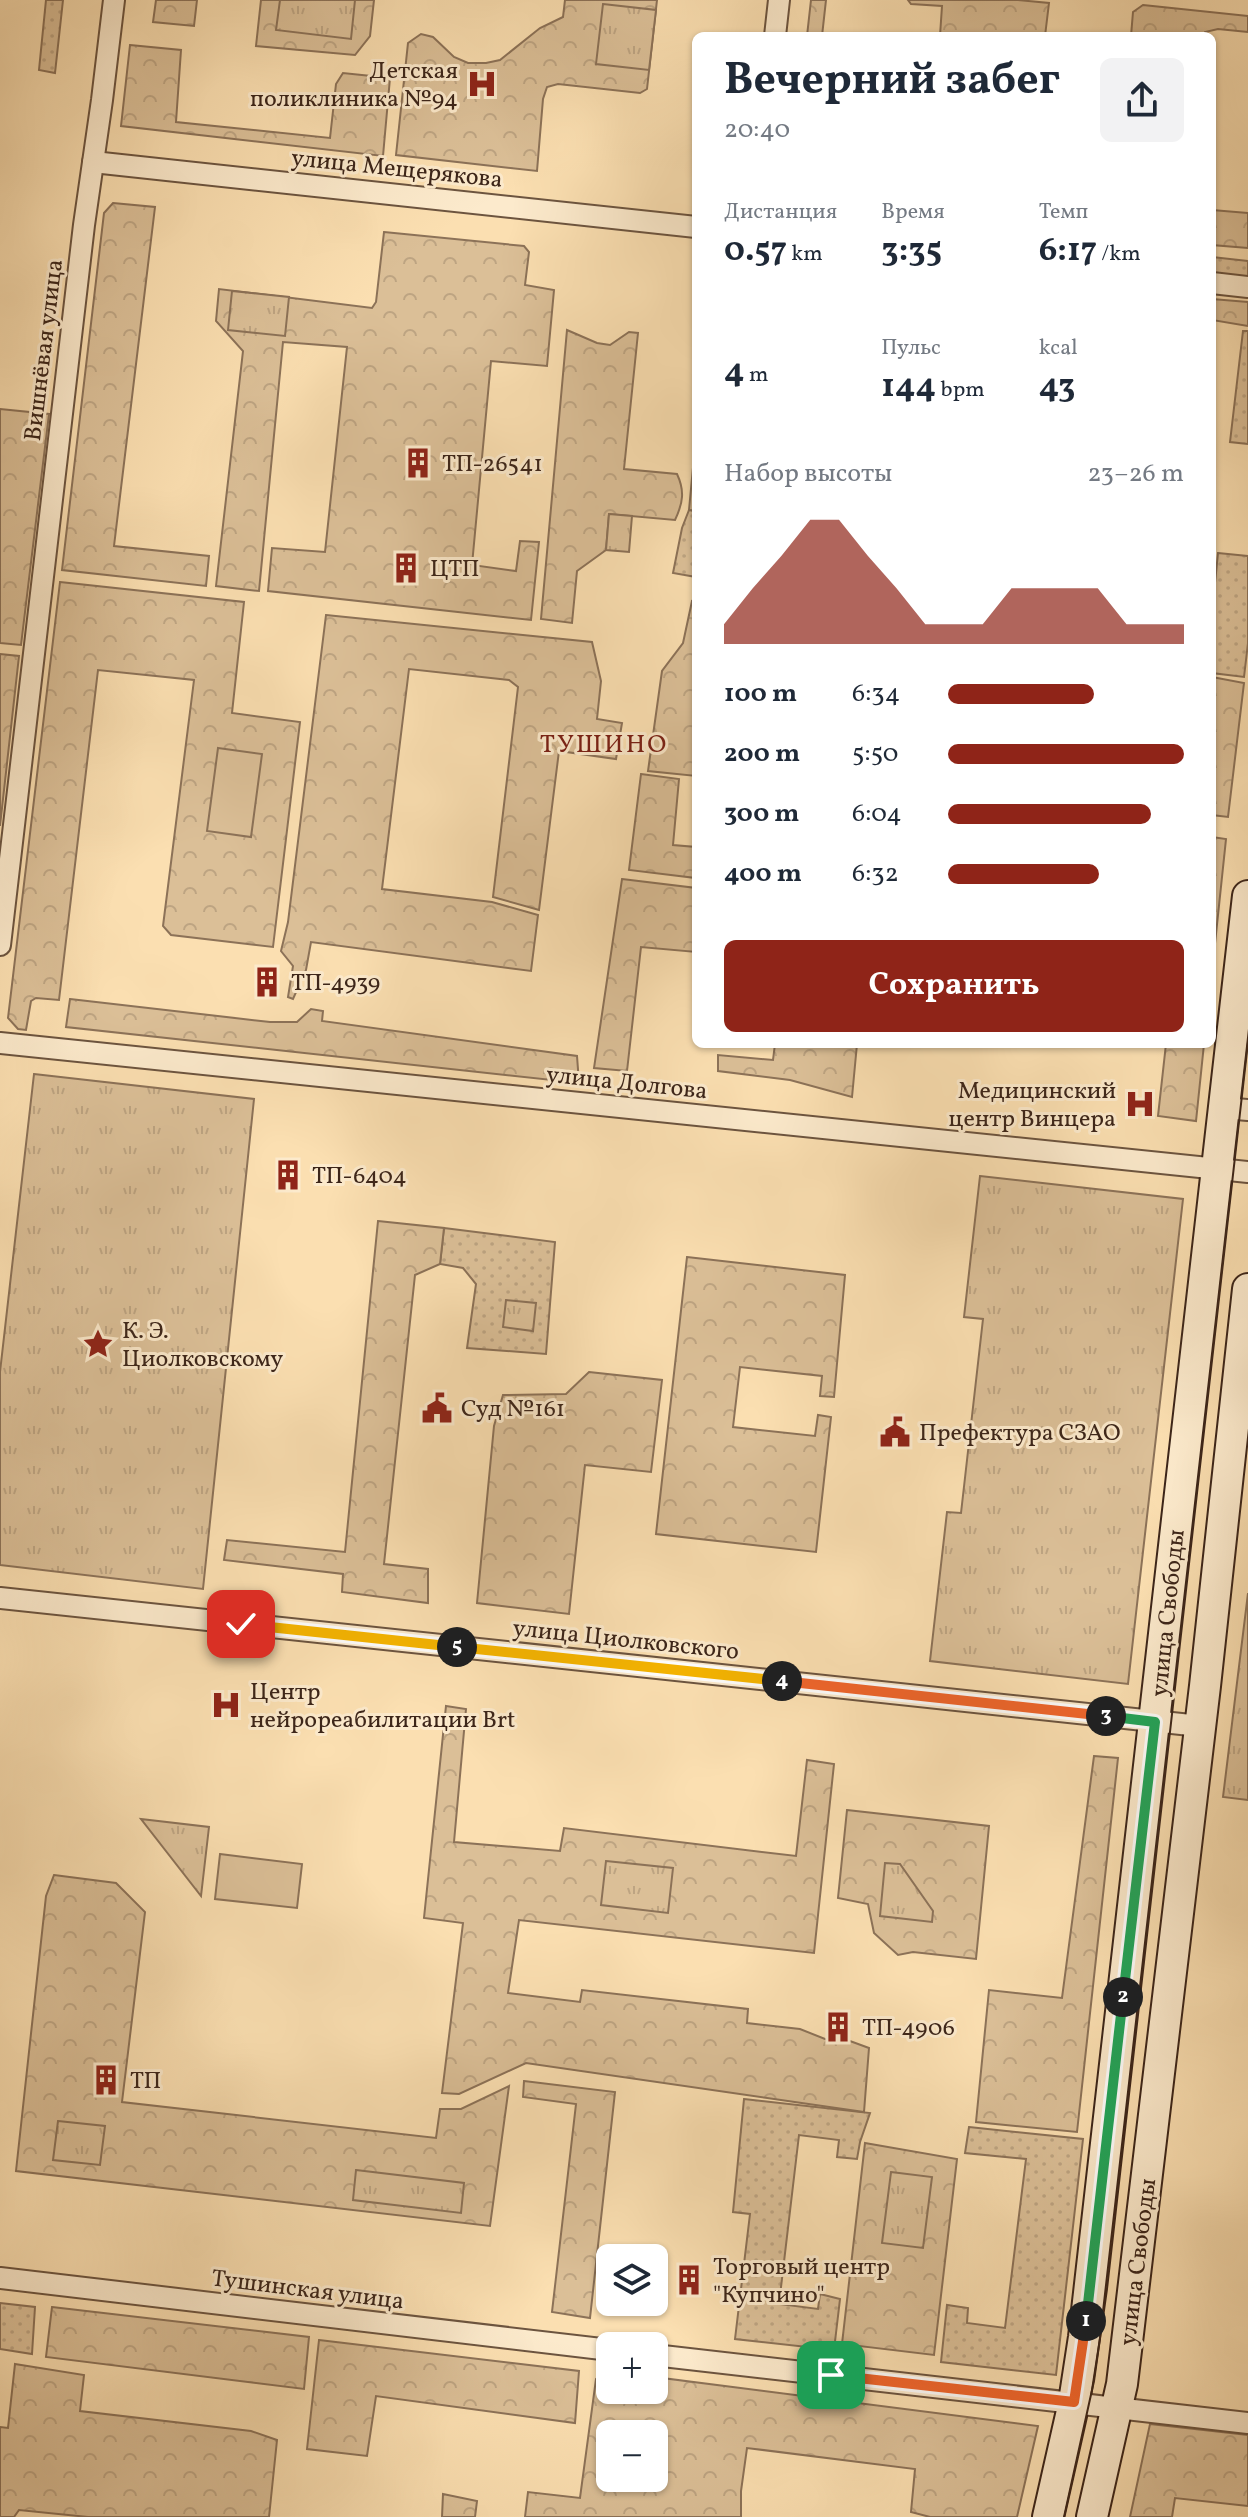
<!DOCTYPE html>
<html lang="ru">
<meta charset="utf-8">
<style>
body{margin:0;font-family:Vollkorn,serif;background:#f2f2f3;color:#1f2937;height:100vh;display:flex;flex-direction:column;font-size:30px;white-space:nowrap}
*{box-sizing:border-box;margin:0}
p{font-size:26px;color:#747a83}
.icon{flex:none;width:44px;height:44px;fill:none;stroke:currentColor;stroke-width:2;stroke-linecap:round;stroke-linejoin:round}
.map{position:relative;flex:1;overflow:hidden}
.details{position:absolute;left:692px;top:32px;width:524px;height:1016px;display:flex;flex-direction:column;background:#fff;border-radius:12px;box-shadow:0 2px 6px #0004}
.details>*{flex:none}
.fabs{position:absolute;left:596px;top:2244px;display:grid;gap:16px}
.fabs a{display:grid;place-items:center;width:72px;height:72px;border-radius:12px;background:#fff;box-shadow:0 2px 6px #0004;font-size:40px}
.pin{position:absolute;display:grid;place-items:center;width:68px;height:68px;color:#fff;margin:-34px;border-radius:16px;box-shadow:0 4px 12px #0006}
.km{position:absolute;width:40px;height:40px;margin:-20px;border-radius:50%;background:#222;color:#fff;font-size:22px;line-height:40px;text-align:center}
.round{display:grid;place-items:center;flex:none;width:84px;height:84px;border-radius:12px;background:#f2f2f3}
.summary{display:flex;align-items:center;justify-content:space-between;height:136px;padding:0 32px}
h1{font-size:44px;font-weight:700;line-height:60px}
.figures{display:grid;grid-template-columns:repeat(3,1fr);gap:12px;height:136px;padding:8px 32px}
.figures div{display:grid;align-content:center}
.figures b{font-size:34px;font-weight:700}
.figures small{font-size:22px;font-weight:400}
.figures p{font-size:22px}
.chart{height:224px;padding:16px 32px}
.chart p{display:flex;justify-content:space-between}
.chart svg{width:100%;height:144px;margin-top:8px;fill:#8f2418;opacity:.7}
.cta{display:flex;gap:16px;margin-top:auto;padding:16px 32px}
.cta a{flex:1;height:92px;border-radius:12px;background:#8f2418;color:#fff;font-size:32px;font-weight:700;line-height:92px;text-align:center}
ul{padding:0 32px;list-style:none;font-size:26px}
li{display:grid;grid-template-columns:128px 96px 1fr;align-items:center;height:60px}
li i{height:20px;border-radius:10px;background:#8f2418}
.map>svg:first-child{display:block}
.grass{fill:url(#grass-dots);stroke:#8c7258;stroke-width:2}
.forest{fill:url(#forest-crowns);stroke:#8c7258;stroke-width:2;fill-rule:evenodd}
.park{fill:url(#park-tufts);stroke:#8c7258;stroke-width:2}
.pitch{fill:#dbbf97;stroke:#8c7258;stroke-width:2}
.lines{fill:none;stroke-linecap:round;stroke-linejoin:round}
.street-casing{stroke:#6c543f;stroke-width:24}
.secondary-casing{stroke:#3c2519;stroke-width:34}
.street{stroke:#fceacc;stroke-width:20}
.secondary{stroke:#fceacc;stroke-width:30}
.tram{stroke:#3c2519;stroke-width:2}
.split-1-casing{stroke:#fff;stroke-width:16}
.split-2-casing{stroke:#fff;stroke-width:16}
.split-3-casing{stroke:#fff;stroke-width:16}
.split-4-casing{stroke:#fff;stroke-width:16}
.split-5-casing{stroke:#fff;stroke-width:16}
.split-6-casing{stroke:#fff;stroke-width:16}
.split-1{stroke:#f0652b;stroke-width:10}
.split-2{stroke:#22a559;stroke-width:10}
.split-3{stroke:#22a559;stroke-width:10}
.split-4{stroke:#f0652b;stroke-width:10}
.split-5{stroke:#f5b400;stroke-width:10}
.split-6{stroke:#f5b400;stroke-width:10}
.labels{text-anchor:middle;stroke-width:6;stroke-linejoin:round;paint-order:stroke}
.poi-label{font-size:24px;fill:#3c2519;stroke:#fceacc;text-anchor:start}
.street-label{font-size:24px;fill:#3c2519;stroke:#fceacc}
.neighbourhood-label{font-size:26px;letter-spacing:2px;fill:#7a1f14;stroke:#fceacc}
</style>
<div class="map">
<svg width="1248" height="2517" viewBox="0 0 1248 2517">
<defs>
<pattern id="grass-dots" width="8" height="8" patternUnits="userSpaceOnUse" patternTransform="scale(2)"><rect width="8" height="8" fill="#dbbf97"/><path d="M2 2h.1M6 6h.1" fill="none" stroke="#bda482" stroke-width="1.8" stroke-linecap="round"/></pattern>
<pattern id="forest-crowns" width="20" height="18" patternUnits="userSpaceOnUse" patternTransform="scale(2)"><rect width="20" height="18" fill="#dbbf97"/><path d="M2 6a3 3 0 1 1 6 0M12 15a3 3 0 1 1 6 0" fill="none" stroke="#bda482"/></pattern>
<pattern id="park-tufts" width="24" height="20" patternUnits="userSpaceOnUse" patternTransform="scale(2)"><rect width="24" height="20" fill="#dbbf97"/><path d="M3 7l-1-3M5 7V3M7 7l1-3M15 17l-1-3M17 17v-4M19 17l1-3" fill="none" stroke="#bda482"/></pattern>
</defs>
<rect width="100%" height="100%" fill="#fbdfb1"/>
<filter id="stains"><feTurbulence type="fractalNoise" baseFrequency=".0025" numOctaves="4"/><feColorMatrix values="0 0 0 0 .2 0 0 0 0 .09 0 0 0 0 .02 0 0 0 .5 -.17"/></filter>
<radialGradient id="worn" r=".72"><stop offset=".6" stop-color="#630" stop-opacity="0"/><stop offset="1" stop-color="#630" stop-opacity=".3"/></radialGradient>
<!-- grass -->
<g class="grass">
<path d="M46 0H63L55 73 39 70Z"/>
<path d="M1212 257 1248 261V283L1212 279Z"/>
<path d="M1243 331H1248V444L1230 442Z"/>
<path d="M689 510 696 511V577L673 573 682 528Z"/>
<path d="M1218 553 1248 556V643L1244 677 1212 673V613Z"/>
<path d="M444 1228 555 1242 546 1354 467 1348 476 1284 463 1268 440 1264Z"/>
<path d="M744 2099 870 2113 860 2142 857 2159 837 2157 839 2140 799 2135 779 2304 818 2309 820 2294 840 2299 834 2350 735 2339 750 2214 733 2212Z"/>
<path d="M969 2127 1083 2139 1056 2375 941 2362 947 2305 968 2308 967 2323 1005 2328 1026 2159 965 2153Z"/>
<path d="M0 2303 35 2307 32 2354 0 2349Z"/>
</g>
<!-- forest -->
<g class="forest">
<path d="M156 0H197L194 26 153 22Z"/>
<path d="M261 0H374L370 36 355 55 256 46Z"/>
<path d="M565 0H657L647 89 640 93 558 84 547 87 543 99 537 171 396 155 408 43 421 34 433 37 454 57 468 63H486L500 60 540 28 563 17Z"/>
<path d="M811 0H826L822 36H807Z"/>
<path d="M908 0H1018L1049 3 1045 36H940L942 6 911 4Z"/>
<path d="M1143 5 1248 16V32L1218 29 1205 32 1204 36H1131L1133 12Z"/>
<path d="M130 45 181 50 176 122 330 138 336 84 343 73 390 78 383 156 121 126Z"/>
<path d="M113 203 155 207 114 546 209 556 206 586 62 570 104 213Z"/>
<path d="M1212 210 1248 213V248L1212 245Z"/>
<path d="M384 232 524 246 529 252 525 285 554 290 547 366 491 361 472 565 516 571 520 541 539 542 531 620 268 591 272 548 325 552 347 347 283 342 259 591 216 586 243 351 216 321 219 289 372 308 376 302Z"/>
<path d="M1212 299 1248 302V326L1212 320Z"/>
<path d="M567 330 597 343 610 345 629 332 638 333 624 469 677 474C685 491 683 503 675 520L609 514 606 550 577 571 572 623 541 619Z"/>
<path d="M0 409 49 414 21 645 0 643Z"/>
<path d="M696 436V511L689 510Z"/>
<path d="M60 582 244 602 232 713 300 722 273 947 171 935 163 926 194 680 98 670 59 1000 36 998 31 1001 26 1030 18 1029 8 1018Z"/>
<path d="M692 601 696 602V776L648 771 662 671 683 643Z"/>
<path d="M326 615 592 642 601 681 597 719 622 723 616 759 559 751 539 910 493 897 518 687 509 680 409 669 382 889 492 902 538 915 531 971 311 942 306 970 293 999 288 997 293 966 281 951 288 922Z"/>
<path d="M0 654 19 656 0 826Z"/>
<path d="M1212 677 1244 683 1228 817 1212 815Z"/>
<path d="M641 774 679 779 673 845 696 847V878L629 870Z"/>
<path d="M1212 837 1226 839 1212 972Z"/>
<path d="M622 879 696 888V952L641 947 627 1071 594 1068Z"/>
<path d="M70 999 270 1022H297L311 1009 323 1011 322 1021 577 1056 579 1083 66 1027Z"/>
<path d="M775 1044H857L852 1097 790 1080 718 1071V1055L773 1060Z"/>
<path d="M1166 1044H1204L1196 1121 1158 1116Z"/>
<path d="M378 1221 444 1228 440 1264 415 1275 384 1564 428 1569V1603L342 1592 343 1574 224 1560 227 1540 345 1552Z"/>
<path d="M687 1257 845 1275 834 1397 820 1396 822 1376 740 1367 733 1427 815 1436 818 1415 831 1417 816 1552 656 1534Z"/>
<path d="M589 1372 662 1380 651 1472 585 1465 569 1614 477 1603 494 1426 503 1395 566 1394Z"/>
<path d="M446 1706 466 1709 454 1842 560 1851 564 1828 796 1856 807 1760 834 1764 814 1953 519 1920 508 1993 580 2002 582 1990 748 2009 747 2023 800 2029 825 2039 850 2041 869 2048 864 2112 526 2063 459 2094 442 2093 463 1923 424 1918Z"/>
<path d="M1094 1756 1118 1758 1077 2132 976 2122 989 1990 1062 1998Z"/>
<path d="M847 1810 989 1826 976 1959 913 1952 898 1955 874 1933 868 1904 838 1898Z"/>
<path d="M54 1875 116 1883 145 1912 122 2102 436 2138 440 2109H461L509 2086 490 2226 16 2171 46 1896Z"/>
<path d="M524 2081 615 2092 590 2318 552 2312 576 2104 523 2097Z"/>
<path d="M865 2143 957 2159 934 2355 842 2344Z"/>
<path d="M52 2307 309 2337 304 2389 46 2357Z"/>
<path d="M319 2340 579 2371 575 2423 376 2396 367 2456 307 2449Z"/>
<path d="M15 2364 84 2375 80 2411 251 2431 277 2440 269 2517H88L19 2510 14 2517H0V2427L8 2428Z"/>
<path d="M604 2372H610V2390H654V2377L1038 2426 1017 2517H930L911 2512 915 2469 747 2448 741 2491V2517H525L528 2492 580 2498 596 2379ZM610 2434H654V2478H610Z"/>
<path d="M1150 2424 1248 2435V2506L1175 2498 1172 2517H1130Z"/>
<path d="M443 2494 477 2501 475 2517H442Z"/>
</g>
<!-- park -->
<g class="park">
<path d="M280 0H355L351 39 276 30Z"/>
<path d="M603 4 656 10 649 70 596 64Z"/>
<path d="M232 291 289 297 285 336 228 330Z"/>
<path d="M609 514 632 516 629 552 606 550Z"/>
<path d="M34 1074 254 1099 203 1589 0 1565V1372Z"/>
<path d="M980 1176 1183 1199 1128 1684 930 1661 947 1512 961 1513 983 1319 964 1317Z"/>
<path d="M506 1300 536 1303 533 1331 503 1327Z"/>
<path d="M1248 1593V1800L1223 1797Z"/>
<path d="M141 1819 209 1827 201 1896Z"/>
<path d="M606 1861 673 1868 668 1913 601 1905Z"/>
<path d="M885 1863 900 1864 933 1911 932 1922 880 1916Z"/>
<path d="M58 2121 105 2126 100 2165 53 2160Z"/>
<path d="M356 2170 464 2183 461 2213 353 2200Z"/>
<path d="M891 2172 932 2177 923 2248 882 2243Z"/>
</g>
<!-- pitch -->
<g class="pitch">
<path d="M218 748 262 754 251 837 207 831Z"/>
<path d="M220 1854 302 1864 297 1908 215 1899Z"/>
</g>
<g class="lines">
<!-- street casing -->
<g class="street-casing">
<g id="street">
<path d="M775 36 779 0"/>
<path d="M93 162 696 227"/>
<path d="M1212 283 1248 287"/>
<path d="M0 945 84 225 102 100 114 0"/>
<path d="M0 1043 1248 1172"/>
<path d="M1224 1108 1248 1110"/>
<path d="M0 1598 1200 1726"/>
<path d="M0 2278 610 2350"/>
<path d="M654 2355 1248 2423"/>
</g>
</g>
<!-- secondary casing -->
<g class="secondary-casing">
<g id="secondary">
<path d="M1048 2517 1074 2402 1084 2337 1248 896"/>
<path d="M1092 2517 1122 2384 1127 2342 1205 1686 1248 1289"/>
</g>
</g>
<!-- street -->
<use href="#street" class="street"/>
<!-- secondary -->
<use href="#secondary" class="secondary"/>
<!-- tram -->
<path class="tram" d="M1064 2517 1094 2381 1107 2289 1248 1042"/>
</g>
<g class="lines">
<!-- split-1 casing -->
<g class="split-1-casing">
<path id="split-1" d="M831 2375 1074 2402 1086 2321"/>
</g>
<!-- split-2 casing -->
<g class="split-2-casing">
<path id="split-2" d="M1086 2321 1123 1997"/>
</g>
<!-- split-3 casing -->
<g class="split-3-casing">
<path id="split-3" d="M1106 1716 1155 1722 1123 1997"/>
</g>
<!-- split-4 casing -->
<g class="split-4-casing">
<path id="split-4" d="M782 1681 1106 1716"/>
</g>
<!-- split-5 casing -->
<g class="split-5-casing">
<path id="split-5" d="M457 1647 782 1681"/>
</g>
<!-- split-6 casing -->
<g class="split-6-casing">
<path id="split-6" d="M241 1624 457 1647"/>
</g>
<!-- split-1 -->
<use href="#split-1" class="split-1"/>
<!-- split-2 -->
<use href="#split-2" class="split-2"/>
<!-- split-3 -->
<use href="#split-3" class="split-3"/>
<!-- split-4 -->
<use href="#split-4" class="split-4"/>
<!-- split-5 -->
<use href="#split-5" class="split-5"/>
<!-- split-6 -->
<use href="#split-6" class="split-6"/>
</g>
<!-- icons -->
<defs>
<g id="hospital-bare" transform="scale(2.4)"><path d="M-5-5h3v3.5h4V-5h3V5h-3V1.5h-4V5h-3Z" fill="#8f2418" stroke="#fceacc" stroke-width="2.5" paint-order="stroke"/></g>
<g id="building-bare" transform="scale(2.4)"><path d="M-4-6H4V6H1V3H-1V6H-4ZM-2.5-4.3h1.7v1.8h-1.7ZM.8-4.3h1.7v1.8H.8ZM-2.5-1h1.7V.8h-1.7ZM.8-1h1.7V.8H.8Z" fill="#8f2418" stroke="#fceacc" stroke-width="2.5" paint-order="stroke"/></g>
<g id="sight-bare" transform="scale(2.4)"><path d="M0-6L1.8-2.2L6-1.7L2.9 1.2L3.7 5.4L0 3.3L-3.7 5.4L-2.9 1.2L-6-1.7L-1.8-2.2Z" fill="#8f2418" stroke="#fceacc" stroke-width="2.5" paint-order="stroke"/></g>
<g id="civic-bare" transform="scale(2.4)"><path d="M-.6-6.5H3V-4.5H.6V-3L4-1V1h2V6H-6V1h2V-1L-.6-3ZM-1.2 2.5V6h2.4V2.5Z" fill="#8f2418" stroke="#fceacc" stroke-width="2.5" paint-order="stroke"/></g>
</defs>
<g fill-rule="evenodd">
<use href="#hospital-bare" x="482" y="84"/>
<use href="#building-bare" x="418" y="463"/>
<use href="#building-bare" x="406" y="568"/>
<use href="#building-bare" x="267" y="982"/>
<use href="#hospital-bare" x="1140" y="1104"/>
<use href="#building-bare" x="288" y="1175"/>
<use href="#sight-bare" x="98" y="1344"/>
<use href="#civic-bare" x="437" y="1408"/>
<use href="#civic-bare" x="895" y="1432"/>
<use href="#hospital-bare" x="226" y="1705"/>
<use href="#building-bare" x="838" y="2027"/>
<use href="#building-bare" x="106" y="2080"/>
<use href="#building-bare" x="689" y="2280"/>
</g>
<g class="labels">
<!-- poi labels -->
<g class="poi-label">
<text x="458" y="78" text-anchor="end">Детская<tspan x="458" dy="28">поликлиника №94</tspan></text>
<text x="442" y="471">ТП-26541</text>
<text x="430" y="576">ЦТП</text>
<text x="291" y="990">ТП-4939</text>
<text x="1116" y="1098" text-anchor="end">Медицинский<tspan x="1116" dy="28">центр Винцера</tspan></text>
<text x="312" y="1183">ТП-6404</text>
<text x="122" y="1338">К. Э.<tspan x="122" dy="28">Циолковскому</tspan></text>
<text x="461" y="1416">Суд №161</text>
<text x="919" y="1440">Префектура СЗАО</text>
<text x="250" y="1699">Центр<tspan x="250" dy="28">нейрореабилитации Brt</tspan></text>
<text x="862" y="2035">ТП-4906</text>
<text x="130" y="2088">ТП</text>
<text x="713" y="2274">Торговый центр<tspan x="713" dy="28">"Купчино"</tspan></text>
</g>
<!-- street labels -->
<g class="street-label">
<text transform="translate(397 168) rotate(6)" y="8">улица Мещерякова</text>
<text transform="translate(43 350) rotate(-83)" y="8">Вишнёвая улица</text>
<text transform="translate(627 1082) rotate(6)" y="8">улица Долгова</text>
<text transform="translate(1167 1613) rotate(-84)" y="8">улица Свободы</text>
<text transform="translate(626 1639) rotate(6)" y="8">улица Циолковского</text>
<text transform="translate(1137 2262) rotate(-83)" y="8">улица Свободы</text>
<text transform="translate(308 2289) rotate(7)" y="8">Тушинская улица</text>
</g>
<!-- neighbourhood labels -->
<g class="neighbourhood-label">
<text x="604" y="752">ТУШИНО</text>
</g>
</g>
<rect width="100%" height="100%" filter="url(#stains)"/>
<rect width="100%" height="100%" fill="url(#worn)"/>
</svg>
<div class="fabs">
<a><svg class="icon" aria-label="layers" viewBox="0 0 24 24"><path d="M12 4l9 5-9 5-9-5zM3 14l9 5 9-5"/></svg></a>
<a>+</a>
<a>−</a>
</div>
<div class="pin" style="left:831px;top:2375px;background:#1e9e55"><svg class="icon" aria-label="arrive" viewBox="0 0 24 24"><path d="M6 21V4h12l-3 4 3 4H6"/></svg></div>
<div class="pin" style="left:241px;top:1624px;background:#d93025"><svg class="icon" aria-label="check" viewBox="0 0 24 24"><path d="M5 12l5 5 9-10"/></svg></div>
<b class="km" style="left:1086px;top:2321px">1</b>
<b class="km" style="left:1123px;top:1997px">2</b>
<b class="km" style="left:1106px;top:1716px">3</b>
<b class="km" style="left:782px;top:1681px">4</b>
<b class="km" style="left:457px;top:1647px">5</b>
<section class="details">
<div class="summary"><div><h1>Вечерний забег</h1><p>20:40</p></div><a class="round"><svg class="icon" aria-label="share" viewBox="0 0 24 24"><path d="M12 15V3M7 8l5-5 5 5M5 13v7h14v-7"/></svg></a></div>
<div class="figures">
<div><p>Дистанция</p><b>0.57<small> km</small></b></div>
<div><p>Время</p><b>3:35</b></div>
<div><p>Темп</p><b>6:17<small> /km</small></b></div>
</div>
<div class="figures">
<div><b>4<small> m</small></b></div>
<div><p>Пульс</p><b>144<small> bpm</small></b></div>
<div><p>kcal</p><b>43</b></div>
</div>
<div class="chart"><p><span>Набор высоты</span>23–26 m</p>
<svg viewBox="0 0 160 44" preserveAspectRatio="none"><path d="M0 44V38L10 27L20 17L30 6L40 6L50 17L60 27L70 38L80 38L90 38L100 27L110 27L120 27L130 27L140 38L150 38L160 38V44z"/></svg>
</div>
<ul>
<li><b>100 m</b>6:34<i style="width:62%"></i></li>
<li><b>200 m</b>5:50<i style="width:100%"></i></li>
<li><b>300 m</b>6:04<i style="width:86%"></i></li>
<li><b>400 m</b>6:32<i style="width:64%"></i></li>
</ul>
<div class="cta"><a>Сохранить</a></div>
</section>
</div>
